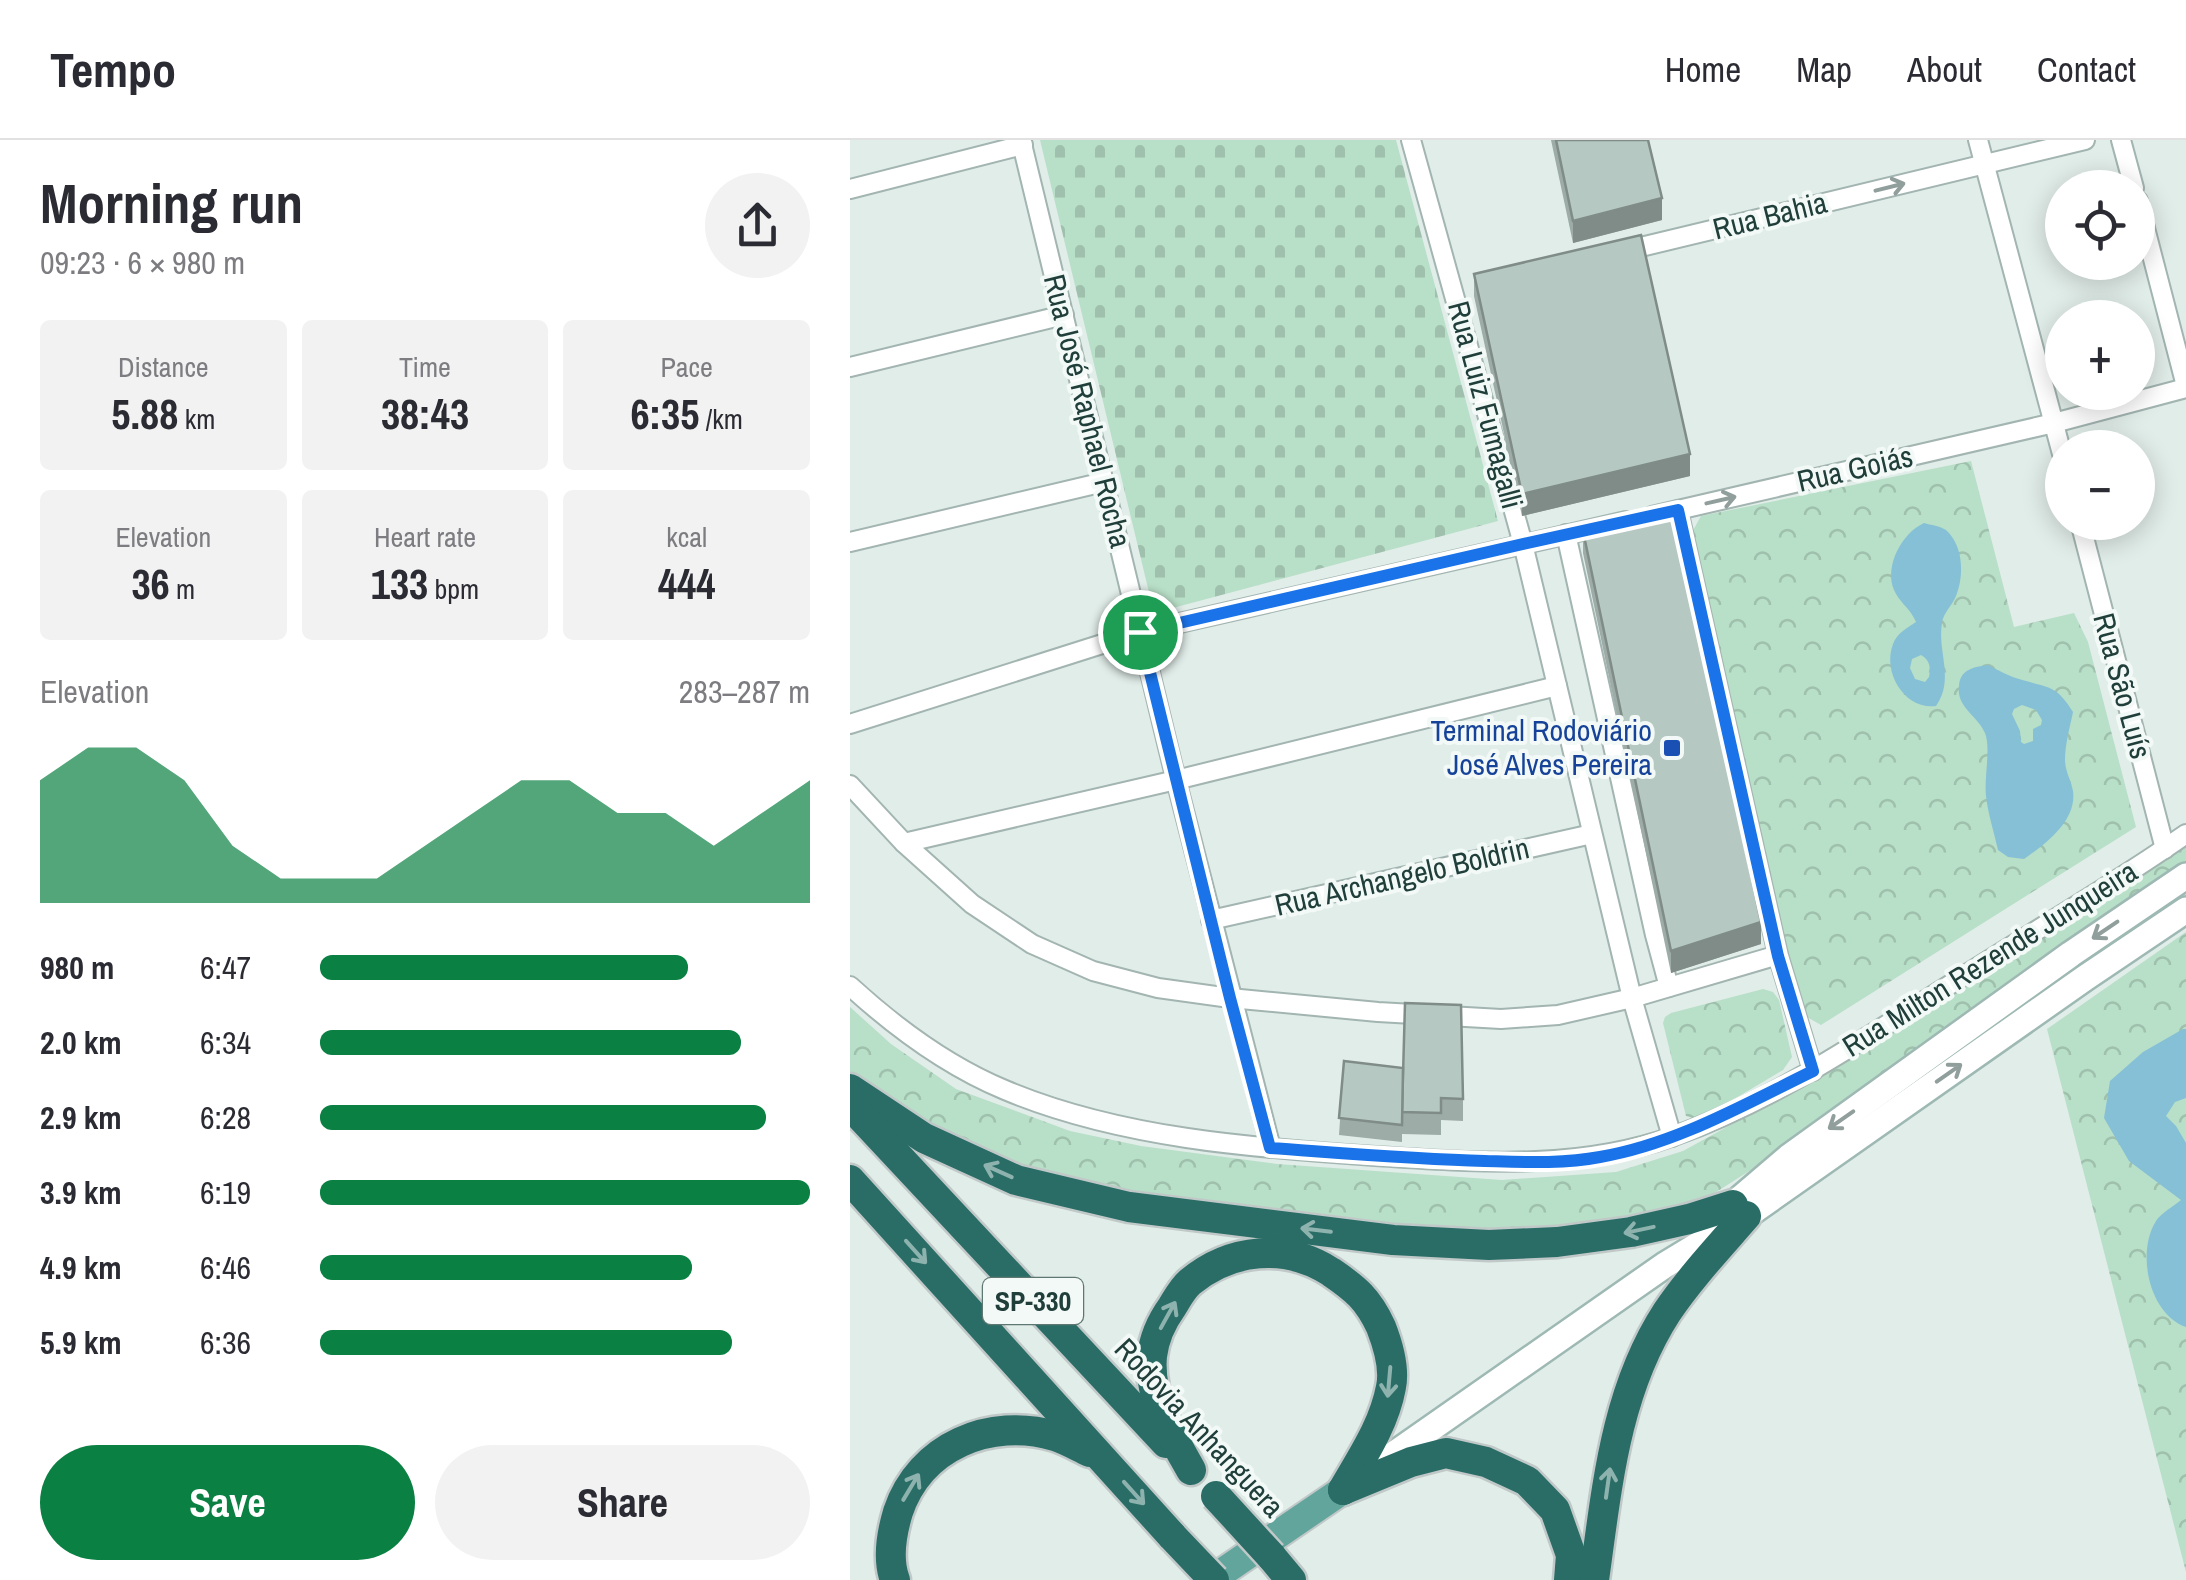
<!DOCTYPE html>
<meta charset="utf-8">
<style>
body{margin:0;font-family:"Archivo Narrow",sans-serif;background:#f2f2f3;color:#2b2b33;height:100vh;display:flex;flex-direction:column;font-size:38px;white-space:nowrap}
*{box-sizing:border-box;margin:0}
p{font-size:32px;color:#7c7c81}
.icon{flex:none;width:55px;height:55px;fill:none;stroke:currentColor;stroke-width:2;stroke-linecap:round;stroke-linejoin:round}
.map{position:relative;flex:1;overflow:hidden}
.drawer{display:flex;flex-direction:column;background:#fff;width:850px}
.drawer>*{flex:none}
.controls{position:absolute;left:1195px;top:30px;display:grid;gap:20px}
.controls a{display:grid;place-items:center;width:110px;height:110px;border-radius:50%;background:#fff;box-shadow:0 5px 25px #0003;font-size:50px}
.pin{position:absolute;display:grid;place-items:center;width:85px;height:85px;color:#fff;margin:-42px;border:5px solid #fff;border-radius:50%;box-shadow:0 2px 10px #0007}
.round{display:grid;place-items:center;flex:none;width:105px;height:105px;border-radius:52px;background:#f2f2f3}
.head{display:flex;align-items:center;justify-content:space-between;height:170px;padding:0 40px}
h1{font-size:55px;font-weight:700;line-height:75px}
.stats{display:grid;grid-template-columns:repeat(3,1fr);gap:15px;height:170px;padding:10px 40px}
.stats div{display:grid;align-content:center;border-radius:10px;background:#f2f2f3;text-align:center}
.stats b{font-size:42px;font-weight:700}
.stats small{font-size:28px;font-weight:400}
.stats p{font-size:28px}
.chart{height:280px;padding:20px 40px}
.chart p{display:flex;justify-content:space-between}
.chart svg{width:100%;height:180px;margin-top:10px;fill:#0b8043;opacity:.7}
.primary-button{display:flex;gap:20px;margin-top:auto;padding:20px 40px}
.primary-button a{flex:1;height:115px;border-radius:60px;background:#0b8043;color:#fff;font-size:40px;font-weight:700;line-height:115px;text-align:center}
.primary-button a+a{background:#f2f2f3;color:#2b2b33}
ul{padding:0 40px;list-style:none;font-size:32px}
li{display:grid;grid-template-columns:160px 120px 1fr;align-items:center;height:75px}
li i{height:25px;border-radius:12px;background:#0b8043}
header{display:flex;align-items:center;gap:60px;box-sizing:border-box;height:140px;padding:0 50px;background:#fff;border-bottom:2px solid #e1e1e2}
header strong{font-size:48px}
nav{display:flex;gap:55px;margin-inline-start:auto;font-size:35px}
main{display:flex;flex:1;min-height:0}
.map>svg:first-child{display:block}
.cemetery{fill:url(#cemetery-stones)}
.park{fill:url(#park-crowns)}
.water{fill:#85c0d6;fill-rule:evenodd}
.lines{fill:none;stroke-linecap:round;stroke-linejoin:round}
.minor-casing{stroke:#a3b5b1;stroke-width:22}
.secondary-casing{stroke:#9eb9b3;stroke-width:30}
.primary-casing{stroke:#c1c9c8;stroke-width:32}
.motorway-casing{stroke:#c1c9c8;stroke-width:35}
.minor{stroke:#fff;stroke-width:18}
.secondary{stroke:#fff;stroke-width:25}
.primary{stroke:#62a59c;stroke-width:28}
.motorway{stroke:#2a6d67;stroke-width:30}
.motorway-bridge-casing{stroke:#c1c9c8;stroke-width:35;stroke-linecap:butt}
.motorway-bridge{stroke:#2a6d67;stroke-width:30}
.wall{fill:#9daca7}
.shaded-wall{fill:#7f8c88}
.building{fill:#b6c8c2;stroke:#7f8c88;stroke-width:2.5}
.oneway{stroke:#909f9c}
.oneway2{stroke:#8eb3ae}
.route-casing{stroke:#fff;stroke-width:20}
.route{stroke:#1a73e8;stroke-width:12}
.transit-dot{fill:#1a4fb4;stroke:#f2f9f6;stroke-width:4}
.labels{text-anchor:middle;stroke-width:8;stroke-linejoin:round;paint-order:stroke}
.shield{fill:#f2f9f6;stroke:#5f7772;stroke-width:2.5}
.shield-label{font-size:28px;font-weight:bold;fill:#203f3a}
.street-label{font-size:30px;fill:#203f3a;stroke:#f2f9f6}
.transit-label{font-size:30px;fill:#164399;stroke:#f2f9f6;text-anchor:end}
</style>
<header>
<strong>Tempo</strong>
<nav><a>Home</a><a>Map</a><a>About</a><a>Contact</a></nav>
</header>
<main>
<section class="drawer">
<div class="head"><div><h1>Morning run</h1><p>09:23 · 6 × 980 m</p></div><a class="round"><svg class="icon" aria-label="share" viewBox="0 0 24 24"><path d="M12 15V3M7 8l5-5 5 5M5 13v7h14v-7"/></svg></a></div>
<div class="stats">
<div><p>Distance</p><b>5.88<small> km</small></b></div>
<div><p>Time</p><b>38:43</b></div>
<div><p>Pace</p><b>6:35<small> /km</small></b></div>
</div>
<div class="stats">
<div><p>Elevation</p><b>36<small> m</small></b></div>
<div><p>Heart rate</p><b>133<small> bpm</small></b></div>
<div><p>kcal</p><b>444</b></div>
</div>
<div class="chart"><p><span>Elevation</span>283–287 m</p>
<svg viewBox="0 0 160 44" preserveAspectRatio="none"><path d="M0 44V14L10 6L20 6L30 14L40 30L50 38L60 38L70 38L80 30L90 22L100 14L110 14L120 22L130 22L140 30L150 22L160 14V44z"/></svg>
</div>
<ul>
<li><b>980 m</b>6:47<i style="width:75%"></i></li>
<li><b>2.0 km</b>6:34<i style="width:86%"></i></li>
<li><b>2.9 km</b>6:28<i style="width:91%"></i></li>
<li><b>3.9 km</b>6:19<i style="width:100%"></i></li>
<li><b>4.9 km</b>6:46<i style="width:76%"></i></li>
<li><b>5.9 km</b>6:36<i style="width:84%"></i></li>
</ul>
<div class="primary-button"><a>Save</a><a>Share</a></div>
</section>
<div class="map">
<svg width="1336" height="1440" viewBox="0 0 1336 1440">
<defs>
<pattern id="cemetery-stones" width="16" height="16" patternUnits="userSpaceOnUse" patternTransform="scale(2.5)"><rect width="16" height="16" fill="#b8dfc7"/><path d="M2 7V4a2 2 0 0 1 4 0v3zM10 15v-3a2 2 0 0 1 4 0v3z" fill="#9ec0ac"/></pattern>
<pattern id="park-crowns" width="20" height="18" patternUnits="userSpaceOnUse" patternTransform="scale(2.5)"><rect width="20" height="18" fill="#b8dfc7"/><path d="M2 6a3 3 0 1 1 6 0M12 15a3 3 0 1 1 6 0" fill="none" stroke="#9ec0ac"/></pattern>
</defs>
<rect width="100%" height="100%" fill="#e1ede9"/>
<!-- cemetery -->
<path class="cemetery" d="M190 0H546L648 381 304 473Z"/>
<!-- park -->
<g class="park">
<path d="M1121 321 1164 487 1224 473 1238 502 1286 687 971 885 950 873 841 394 851 376Z"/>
<path d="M1336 702V727L918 1019 860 1056 813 1077 709 1094 582 1096 357 1068 166 1031 0 942V867L41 904 106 949 220 991 291 1006 427 1024 652 1040 766 1032 833 1011 966 938Z"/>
<path d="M1336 792V1432L1197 889Z"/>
<path d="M913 849 923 852 929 860 942 917 933 930 849 980 836 976 813 883 815 877 821 873Z"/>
</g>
<!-- water -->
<g class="water">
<path d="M1074 383C1081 385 1090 386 1096 390 1114 406 1114 437 1106 456 1102 466 1093 473 1092 483 1087 511 1105 540 1086 566 1055 570 1032 533 1043 504 1047 493 1057 488 1066 482 1061 469 1049 462 1044 450 1034 426 1052 393 1074 383ZM1071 515C1080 520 1081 528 1079 537L1075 542 1065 539 1060 528 1062 519Z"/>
<path d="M1138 525C1148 530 1158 536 1169 539 1198 548 1206 544 1223 572 1220 587 1215 604 1215 620 1215 631 1221 640 1223 651 1227 681 1195 704 1174 719L1158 717 1148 710C1144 692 1138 674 1136 656 1134 637 1141 608 1135 593 1127 575 1106 567 1109 546 1110 529 1124 527 1138 525ZM1172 565 1186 570 1192 580 1191 585 1183 589V601L1174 604 1171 602 1170 591 1162 574 1164 569Z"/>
<path d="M1333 889H1336V958L1325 962 1316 976 1326 986 1336 1003V1187C1299 1174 1286 1113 1306 1081 1311 1073 1324 1066 1331 1060L1279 1021 1254 978 1260 941 1293 912Z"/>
</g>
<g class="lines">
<!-- minor casing -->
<g class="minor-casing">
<g id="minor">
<path d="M171 0 326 640 421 1008"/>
<path d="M561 0 673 404 782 858 822 997"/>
<path d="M1128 0 1212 314"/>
<path d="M1271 0 1284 48"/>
<path d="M0 49 173 5"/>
<path d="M1288 61 1336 246"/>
<path d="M770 112 1235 0"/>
<path d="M0 227 214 175"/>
<path d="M828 370 928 815 963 931"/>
<path d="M802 376 1204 283 1336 248"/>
<path d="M1230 382 1315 709"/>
<path d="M716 394 805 795 819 847"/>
<path d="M0 402 254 342"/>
<path d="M0 584 290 492 776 381"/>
<path d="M0 645 54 703 122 764 182 804 243 831 308 848 380 858 528 872 651 879 708 875 782 858 928 815"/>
<path d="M54 703 326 640 707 546"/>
<path d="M361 780 742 694"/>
<path d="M0 846C47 889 97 926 155 950 269 998 403 1008 525 1016 626 1022 727 1031 824 996 923 961 1012 900 1101 844 1179 794 1260 747 1336 694"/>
</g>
</g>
<!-- secondary casing -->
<g class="secondary-casing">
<g id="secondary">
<path d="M871 1075 939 1017 1221 814 1336 736"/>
<path d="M520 1331 815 1125 896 1076 1235 838 1336 770"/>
</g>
</g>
<!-- primary casing -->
<g class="primary-casing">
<path id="primary" d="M361 1440 493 1350"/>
</g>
<!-- motorway casing -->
<g class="motorway-casing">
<g id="motorway">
<path d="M0 949 74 998 166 1040 279 1067 543 1100 639 1105 707 1102 781 1092 839 1079 883 1065"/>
<path d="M0 965 316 1303"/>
<path d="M0 1040 323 1397"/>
<path d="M341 1330C322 1296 298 1258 302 1216 304 1199 312 1181 322 1167 327 1159 332 1149 340 1142 381 1108 436 1103 481 1132 506 1149 518 1159 531 1187 538 1205 545 1228 541 1247 534 1285 512 1317 493 1350"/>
<path d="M493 1350 561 1322 596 1313 636 1322 677 1341 705 1370 721 1415 719 1440"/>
<path d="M421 1416 441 1440"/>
<path d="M45 1440C37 1419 42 1392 48 1372 70 1306 140 1277 205 1296 217 1300 229 1307 240 1312"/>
<path d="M744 1440C757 1348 765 1252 817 1172 840 1138 869 1107 896 1076"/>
</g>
</g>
<!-- minor -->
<use href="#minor" class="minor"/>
<!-- secondary -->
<use href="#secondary" class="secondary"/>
<!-- primary -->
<use href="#primary" class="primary"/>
<!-- motorway -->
<use href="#motorway" class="motorway"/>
<!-- motorway-bridge casing -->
<g class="motorway-bridge-casing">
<g id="motorway-bridge">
<path d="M366 1356 421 1416"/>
<path d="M323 1397 364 1440"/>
</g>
</g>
<!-- motorway-bridge -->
<use href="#motorway-bridge" class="motorway-bridge"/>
</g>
<!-- wall -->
<g class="wall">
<path d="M701 0H798L812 80 723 103Z"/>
<path d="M624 134 840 336 672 376 624 156Z"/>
<path d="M733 391 911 804 821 833 733 413Z"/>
<path d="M494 921 613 959V981L591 980V995L552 994V1002L489 995Z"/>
</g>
<!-- shaded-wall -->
<g class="shaded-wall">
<path d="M812 58V80L723 103V81Z"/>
<path d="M840 314V336L672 376V354Z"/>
<path d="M911 782V804L821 833V811Z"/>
</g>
<!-- building -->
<g class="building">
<path d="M706 0H798L812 58 723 81Z"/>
<path d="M791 95 840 314 672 354 624 134Z"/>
<path d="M824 370 911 782 821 811 733 391Z"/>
<path d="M555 863 611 865 613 959 591 958V973L552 972Z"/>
<path d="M494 921 553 928 552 985 489 978Z"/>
</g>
<!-- one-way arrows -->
<defs><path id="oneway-shaft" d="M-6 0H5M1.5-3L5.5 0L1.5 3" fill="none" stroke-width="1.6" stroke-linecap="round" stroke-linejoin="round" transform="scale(2.5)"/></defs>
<g class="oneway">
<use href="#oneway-shaft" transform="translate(1040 47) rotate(-14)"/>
<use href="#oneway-shaft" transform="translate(871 360) rotate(-13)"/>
<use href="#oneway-shaft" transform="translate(1255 790) rotate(146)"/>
<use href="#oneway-shaft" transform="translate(1099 933) rotate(-35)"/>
<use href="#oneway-shaft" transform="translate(991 980) rotate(145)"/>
</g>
<g class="oneway2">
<use href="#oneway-shaft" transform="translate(148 1031) rotate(-156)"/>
<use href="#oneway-shaft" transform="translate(466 1090) rotate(-173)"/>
<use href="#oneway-shaft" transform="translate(789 1090) rotate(168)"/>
<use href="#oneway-shaft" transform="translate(66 1112) rotate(48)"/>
<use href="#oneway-shaft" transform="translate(318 1175) rotate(-61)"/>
<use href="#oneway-shaft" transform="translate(539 1242) rotate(95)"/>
<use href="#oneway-shaft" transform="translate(758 1343) rotate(-82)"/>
<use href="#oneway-shaft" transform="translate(61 1347) rotate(-59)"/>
<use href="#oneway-shaft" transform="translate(284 1353) rotate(48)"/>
</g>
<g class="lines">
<!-- route casing -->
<g class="route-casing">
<path id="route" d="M828 370 928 816 963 931C895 964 826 1004 750 1017 713 1024 673 1022 635 1021 563 1019 492 1013 420 1008L380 858 290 492 673 404Z"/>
</g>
<!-- route -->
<use href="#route" class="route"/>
</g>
<!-- markers -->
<rect class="transit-dot" x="812" y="598" width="20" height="20" rx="5"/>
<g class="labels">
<!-- shield labels -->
<rect class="shield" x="133" y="1138" width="100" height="46" rx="8"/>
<g class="shield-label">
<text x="183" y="1171">SP-330</text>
</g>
<!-- street labels -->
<g class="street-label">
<text transform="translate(920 76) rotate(-14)" y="10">Rua Bahia</text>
<text transform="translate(635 265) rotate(75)" y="10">Rua Luiz Fumagalli</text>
<text transform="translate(237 271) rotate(76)" y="10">Rua José Raphael Rocha</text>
<text transform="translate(1005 329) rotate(-13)" y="10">Rua Goiás</text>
<text transform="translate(1272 546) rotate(75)" y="10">Rua São Luís</text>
<text transform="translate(552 737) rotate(-13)" y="10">Rua Archangelo Boldrin</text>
<text transform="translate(1140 819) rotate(-32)" y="10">Rua Milton Rezende Junqueira</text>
<text transform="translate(349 1288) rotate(47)" y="10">Rodovia Anhanguera</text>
</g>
<!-- transit labels -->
<g class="transit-label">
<text x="802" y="601">Terminal Rodoviário<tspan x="802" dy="34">José Alves Pereira</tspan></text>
</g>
</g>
</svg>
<div class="controls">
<a><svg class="icon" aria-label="locate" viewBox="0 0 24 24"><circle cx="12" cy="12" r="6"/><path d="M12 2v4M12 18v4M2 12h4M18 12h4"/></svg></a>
<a>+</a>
<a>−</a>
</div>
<div class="pin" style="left:290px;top:492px;background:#1e9e55"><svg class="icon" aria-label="arrive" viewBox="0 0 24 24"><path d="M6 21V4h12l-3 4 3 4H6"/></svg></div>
</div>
</main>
